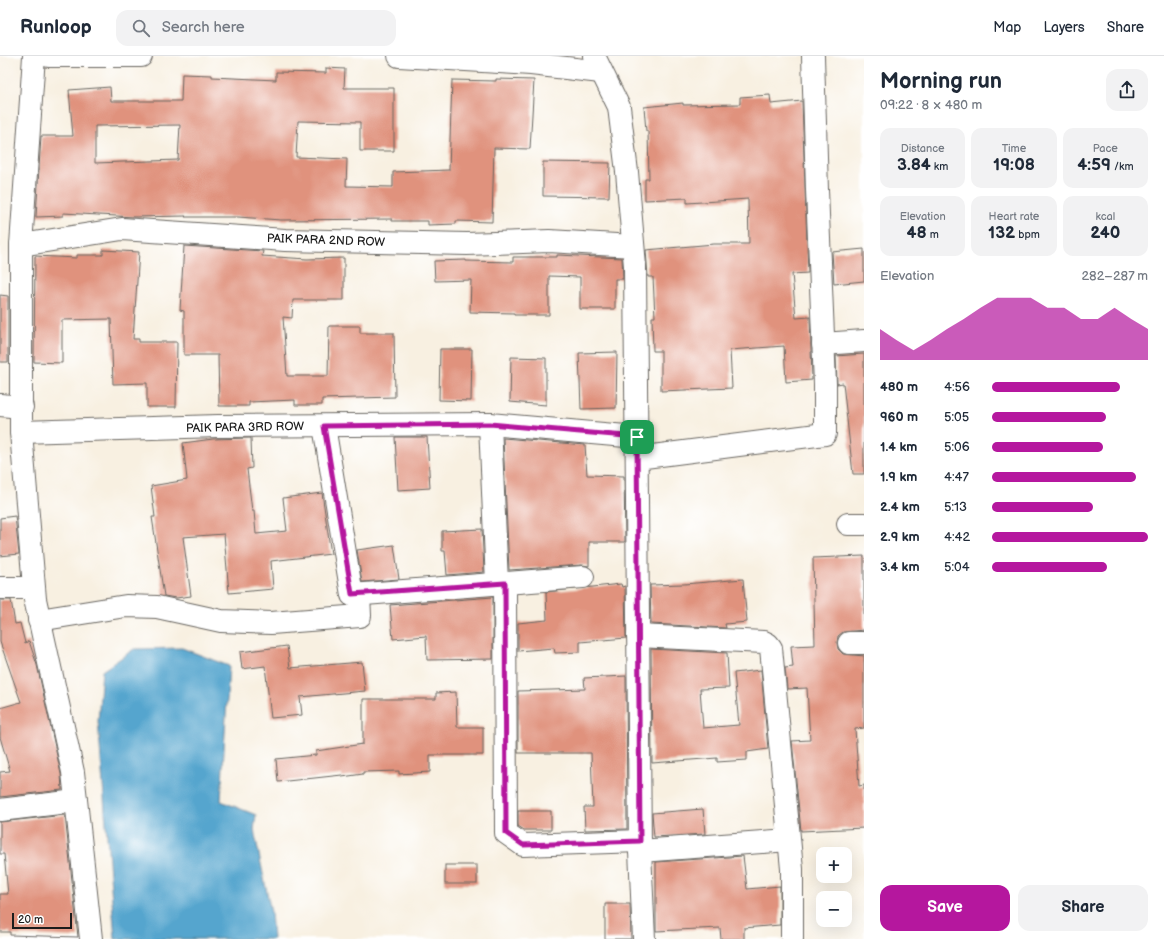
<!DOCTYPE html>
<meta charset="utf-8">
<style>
body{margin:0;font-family:"Balsamiq Sans",sans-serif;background:#f2f2f3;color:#1f2937;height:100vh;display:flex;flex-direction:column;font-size:15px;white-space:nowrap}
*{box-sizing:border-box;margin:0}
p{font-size:13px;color:#747a83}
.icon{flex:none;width:22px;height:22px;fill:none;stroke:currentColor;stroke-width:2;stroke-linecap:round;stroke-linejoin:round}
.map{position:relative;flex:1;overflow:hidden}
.side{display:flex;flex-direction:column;background:#fff;width:300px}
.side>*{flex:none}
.controls{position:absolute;left:816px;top:791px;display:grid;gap:8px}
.controls a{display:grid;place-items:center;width:36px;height:36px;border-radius:8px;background:#fff;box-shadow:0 4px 16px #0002;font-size:20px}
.scale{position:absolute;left:12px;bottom:10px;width:60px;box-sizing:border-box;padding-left:4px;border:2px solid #1c1c1c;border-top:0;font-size:11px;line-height:14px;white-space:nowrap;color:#1c1c1c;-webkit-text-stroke:3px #fff;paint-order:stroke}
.pin{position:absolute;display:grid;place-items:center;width:34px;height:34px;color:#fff;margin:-17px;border-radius:8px;box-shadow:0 2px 6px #0006}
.round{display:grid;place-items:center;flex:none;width:42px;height:42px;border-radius:12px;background:#f2f2f3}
.head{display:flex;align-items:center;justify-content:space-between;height:68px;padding:0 16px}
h1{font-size:22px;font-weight:600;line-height:30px}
.metrics{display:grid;grid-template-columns:repeat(3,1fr);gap:6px;height:68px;padding:4px 16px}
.metrics div{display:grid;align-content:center;border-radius:10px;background:#f2f2f3;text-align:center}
.metrics b{font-size:17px;font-weight:600}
.metrics small{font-size:11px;font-weight:400}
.metrics p{font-size:11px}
.chart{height:112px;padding:8px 16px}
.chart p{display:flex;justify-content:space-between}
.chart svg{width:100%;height:72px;margin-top:4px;fill:#b5179e;opacity:.7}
.action{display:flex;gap:8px;margin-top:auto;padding:8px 16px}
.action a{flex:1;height:46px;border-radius:12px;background:#b5179e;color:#fff;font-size:16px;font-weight:600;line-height:46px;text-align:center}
.action a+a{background:#f2f2f3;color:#1f2937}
ul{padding:0 16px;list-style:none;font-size:13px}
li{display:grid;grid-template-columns:64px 48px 1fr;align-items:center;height:30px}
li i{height:10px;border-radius:5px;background:#b5179e}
header{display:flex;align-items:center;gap:24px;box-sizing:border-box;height:56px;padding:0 20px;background:#fff;border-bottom:1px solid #e0e1e3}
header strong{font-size:19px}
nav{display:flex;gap:22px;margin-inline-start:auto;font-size:14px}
.search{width:280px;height:36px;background:#f2f2f3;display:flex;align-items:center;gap:10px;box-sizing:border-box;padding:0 14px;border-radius:12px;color:#747a83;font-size:15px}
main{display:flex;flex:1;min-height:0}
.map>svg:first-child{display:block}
.water{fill:#54a5ce;stroke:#386075}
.building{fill:#e0927d;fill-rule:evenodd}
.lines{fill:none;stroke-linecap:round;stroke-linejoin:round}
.minor-casing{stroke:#696661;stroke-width:24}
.minor{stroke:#fff;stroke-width:22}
.route-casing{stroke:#fff;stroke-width:8}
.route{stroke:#b5179e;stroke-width:5}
.labels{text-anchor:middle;stroke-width:3;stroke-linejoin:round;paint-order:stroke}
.street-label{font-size:12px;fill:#1c1c1c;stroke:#fff}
</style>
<header>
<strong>Runloop</strong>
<div class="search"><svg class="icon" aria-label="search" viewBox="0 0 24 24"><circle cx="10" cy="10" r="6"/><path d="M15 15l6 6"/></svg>Search here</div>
<nav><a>Map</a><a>Layers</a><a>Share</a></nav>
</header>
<main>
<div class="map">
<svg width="864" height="883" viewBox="0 0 864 883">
<rect width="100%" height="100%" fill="#fff"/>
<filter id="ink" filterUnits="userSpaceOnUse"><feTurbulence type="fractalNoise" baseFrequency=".025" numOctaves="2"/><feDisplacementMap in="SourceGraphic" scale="8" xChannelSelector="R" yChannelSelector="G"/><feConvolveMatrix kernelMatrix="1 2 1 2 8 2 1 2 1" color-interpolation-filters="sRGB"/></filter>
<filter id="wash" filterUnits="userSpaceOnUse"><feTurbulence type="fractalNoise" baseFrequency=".012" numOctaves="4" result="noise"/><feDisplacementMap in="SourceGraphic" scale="16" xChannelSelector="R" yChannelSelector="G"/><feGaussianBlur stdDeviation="0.9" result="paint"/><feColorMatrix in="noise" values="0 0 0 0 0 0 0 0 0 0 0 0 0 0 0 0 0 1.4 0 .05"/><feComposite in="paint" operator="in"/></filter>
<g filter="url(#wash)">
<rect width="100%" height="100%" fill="#f8f0e1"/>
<!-- water -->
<path class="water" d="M182 592 229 610 221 745 256 759 254 774 271 856 273 883H115L98 665 102 615 134 593Z"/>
<g id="blocks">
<!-- building -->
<g class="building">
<path d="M326 12 345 13 344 32H394V95H360V66L298 65 296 101 347 103 346 130 393 131V116L449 114 452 24 496 25V23L534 24 530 93 494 92 492 166 456 165V168L428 169V165H392V163L281 164 238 161H185L186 160 134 161 63 157V160L36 161 41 80H73L69 34 110 31 111 45H181L182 18 212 19V21L276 24V16L326 17ZM180 69 178 104 95 107V70Z"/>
<path d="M770 39 771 48 802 45 808 217 792 218 796 262 810 261 812 324 786 326 784 290 730 294 732 332 661 335V295H653L652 261H655L653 221H648L646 194 714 188H749L748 145V143L687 147V142L645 144V123H649L648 75H646L644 51 683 47V49L740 48V41Z"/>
<path d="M543 106 610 107 609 141 543 140Z"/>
<path d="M184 190 263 195 262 200 307 203 344 202V244H293L292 262 283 261 287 320H328L329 270H360V277H394L395 341 322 343V349H295V344L249 346V350H219L218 299H184V255L180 254Z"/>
<path d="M864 193V225L834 228 832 196Z"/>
<path d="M103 194 139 196 133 283H139V286H177L176 351H147V327L113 328 111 263 62 264V307L34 306 35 200 77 202V199H103Z"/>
<path d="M557 199 622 202 623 223H615V253H580V221L549 220V259H514V257L470 256 471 224 435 225 434 205 466 204V205L513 206V201H557Z"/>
<path d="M0 239 8 240V306H0Z"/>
<path d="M440 293H472L471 345 439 344Z"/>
<path d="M617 296 616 352 581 353 579 297Z"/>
<path d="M864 298V418H853L843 327 837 328 836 300Z"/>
<path d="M511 301 546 302V349L510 346Z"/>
<path d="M395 381H427L430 432 398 434Z"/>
<path d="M251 382 252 412 247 413 252 455H254L256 478 287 475 283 442 322 437 331 498 271 505 273 533 229 537 224 478 183 481 191 540 176 542 164 540 152 461H155L151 430 187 424 183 387 213 383Z"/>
<path d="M503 382 585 389 587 419 624 420 625 486H589V510L582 509 509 514Z"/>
<path d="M15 460 19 498 0 500V462Z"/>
<path d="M482 473 484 516 447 519 445 495H442V475Z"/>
<path d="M394 489 399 523 362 526 357 494Z"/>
<path d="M864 500V574L843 576 838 580 837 587 838 593 843 598 864 600V672L855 673 859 730 864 729V772L801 775 792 685 810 684 807 632 787 633 785 612 793 611 791 590 815 589 813 502Z"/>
<path d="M743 523 747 566 725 568 726 572 651 568 650 529 684 528Z"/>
<path d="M621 528 622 531 625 530 626 582 580 586V596L555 597 554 592 518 595V567L547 564 546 536Z"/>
<path d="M493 541V603L427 604 426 580 393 583 390 549Z"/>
<path d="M0 544H11L15 568 20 567 25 587 29 585 37 609 61 718 62 734 0 741V716L10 715 0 681V652L21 646 0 586Z"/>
<path d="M287 590 290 612 362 606 365 635 300 641 302 659 271 662 265 610 242 613 240 596Z"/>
<path d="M651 593 727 597 729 632 700 633 703 672 739 669 734 617 761 614 768 693 747 696V704L717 706V702L652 707Z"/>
<path d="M626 620 627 773 585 774 584 751H593L591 697H518V635L585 633 584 622Z"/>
<path d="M456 636 457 671H483V699H430V716L399 718V715L363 716V718L342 721V719L278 726 276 703 316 699V695L363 688V643H436V637Z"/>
<path d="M703 753 705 778 654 781 652 757Z"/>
<path d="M518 755H551V774H524L518 770Z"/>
<path d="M65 759 78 881 10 879V876H0V838H8L4 798H0V766Z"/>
<path d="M743 800 747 833 780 830V869L744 872V883H721L720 872 656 875V806Z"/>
<rect x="445" y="809" width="32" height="19"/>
<path d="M605 848H630L631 883H605Z"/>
</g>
</g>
</g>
<g filter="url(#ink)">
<use href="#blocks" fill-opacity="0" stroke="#696661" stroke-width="1"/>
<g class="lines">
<!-- minor casing -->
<g class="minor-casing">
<g id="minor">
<path d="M34 0 21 189V376L35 543 73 716 91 883"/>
<path d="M49 0H141"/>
<path d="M399 0 531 8 601 16"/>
<path d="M594 0 619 51 627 116 635 210 640 795 644 883"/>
<path d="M21 189 122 173 285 184 467 188 549 185 633 190"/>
<path d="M823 288 864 285"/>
<path d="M0 349 22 351"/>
<path d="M490 368 497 527"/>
<path d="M324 370 352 539 583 521"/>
<path d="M21 376 218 370 490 368 637 381"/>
<path d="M637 402 825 378V328L817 134 813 0"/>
<path d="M848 468H864"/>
<path d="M505 527 506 777 523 789 640 785"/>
<path d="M0 532H33"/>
<path d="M39 564 126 550 157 551 221 565 271 567 360 560 359 538"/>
<path d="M638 580 764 586 768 588 771 592 792 813V883"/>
<path d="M849 587H864"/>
<path d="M0 754 76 745"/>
<path d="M640 795 789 784"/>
</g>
</g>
<!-- minor -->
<use href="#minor" class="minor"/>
</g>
</g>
<g class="lines" filter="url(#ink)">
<!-- route casing -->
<g class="route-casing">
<path id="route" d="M490 368 637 381 640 785 523 789 506 777 505 527 352 538 324 370Z"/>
</g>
<!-- route -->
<use href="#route" class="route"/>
</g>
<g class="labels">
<!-- street labels -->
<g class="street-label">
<text transform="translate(326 184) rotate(2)" y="4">PAIK PARA 2ND ROW</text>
<text transform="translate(245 371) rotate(-1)" y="4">PAIK PARA 3RD ROW</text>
</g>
</g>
</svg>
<div class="controls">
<a>+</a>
<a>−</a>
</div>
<div class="scale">20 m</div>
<div class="pin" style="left:637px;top:381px;background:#1e9e55"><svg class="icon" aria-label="arrive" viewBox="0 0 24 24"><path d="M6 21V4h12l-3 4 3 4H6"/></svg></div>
</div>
<section class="side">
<div class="head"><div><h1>Morning run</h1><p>09:22 · 8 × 480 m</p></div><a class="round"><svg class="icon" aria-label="share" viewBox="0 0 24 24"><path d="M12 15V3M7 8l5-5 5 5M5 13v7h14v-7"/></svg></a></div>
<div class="metrics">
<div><p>Distance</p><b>3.84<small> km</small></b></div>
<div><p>Time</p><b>19:08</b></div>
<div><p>Pace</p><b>4:59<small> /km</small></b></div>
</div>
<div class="metrics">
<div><p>Elevation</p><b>48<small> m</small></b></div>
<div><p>Heart rate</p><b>132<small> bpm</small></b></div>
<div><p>kcal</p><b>240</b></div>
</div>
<div class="chart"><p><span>Elevation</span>282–287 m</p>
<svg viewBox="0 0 160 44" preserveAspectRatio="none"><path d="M0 44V25L10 32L20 38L30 32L40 25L50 19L60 12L70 6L80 6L90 6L100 12L110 12L120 19L130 19L140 12L150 19L160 25V44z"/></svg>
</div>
<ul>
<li><b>480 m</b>4:56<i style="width:82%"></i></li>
<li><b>960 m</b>5:05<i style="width:73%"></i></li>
<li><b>1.4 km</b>5:06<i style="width:71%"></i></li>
<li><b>1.9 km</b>4:47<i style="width:92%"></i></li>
<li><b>2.4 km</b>5:13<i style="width:65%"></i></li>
<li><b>2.9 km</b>4:42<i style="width:100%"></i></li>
<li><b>3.4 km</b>5:04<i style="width:74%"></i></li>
</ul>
<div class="action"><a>Save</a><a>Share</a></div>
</section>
</main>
